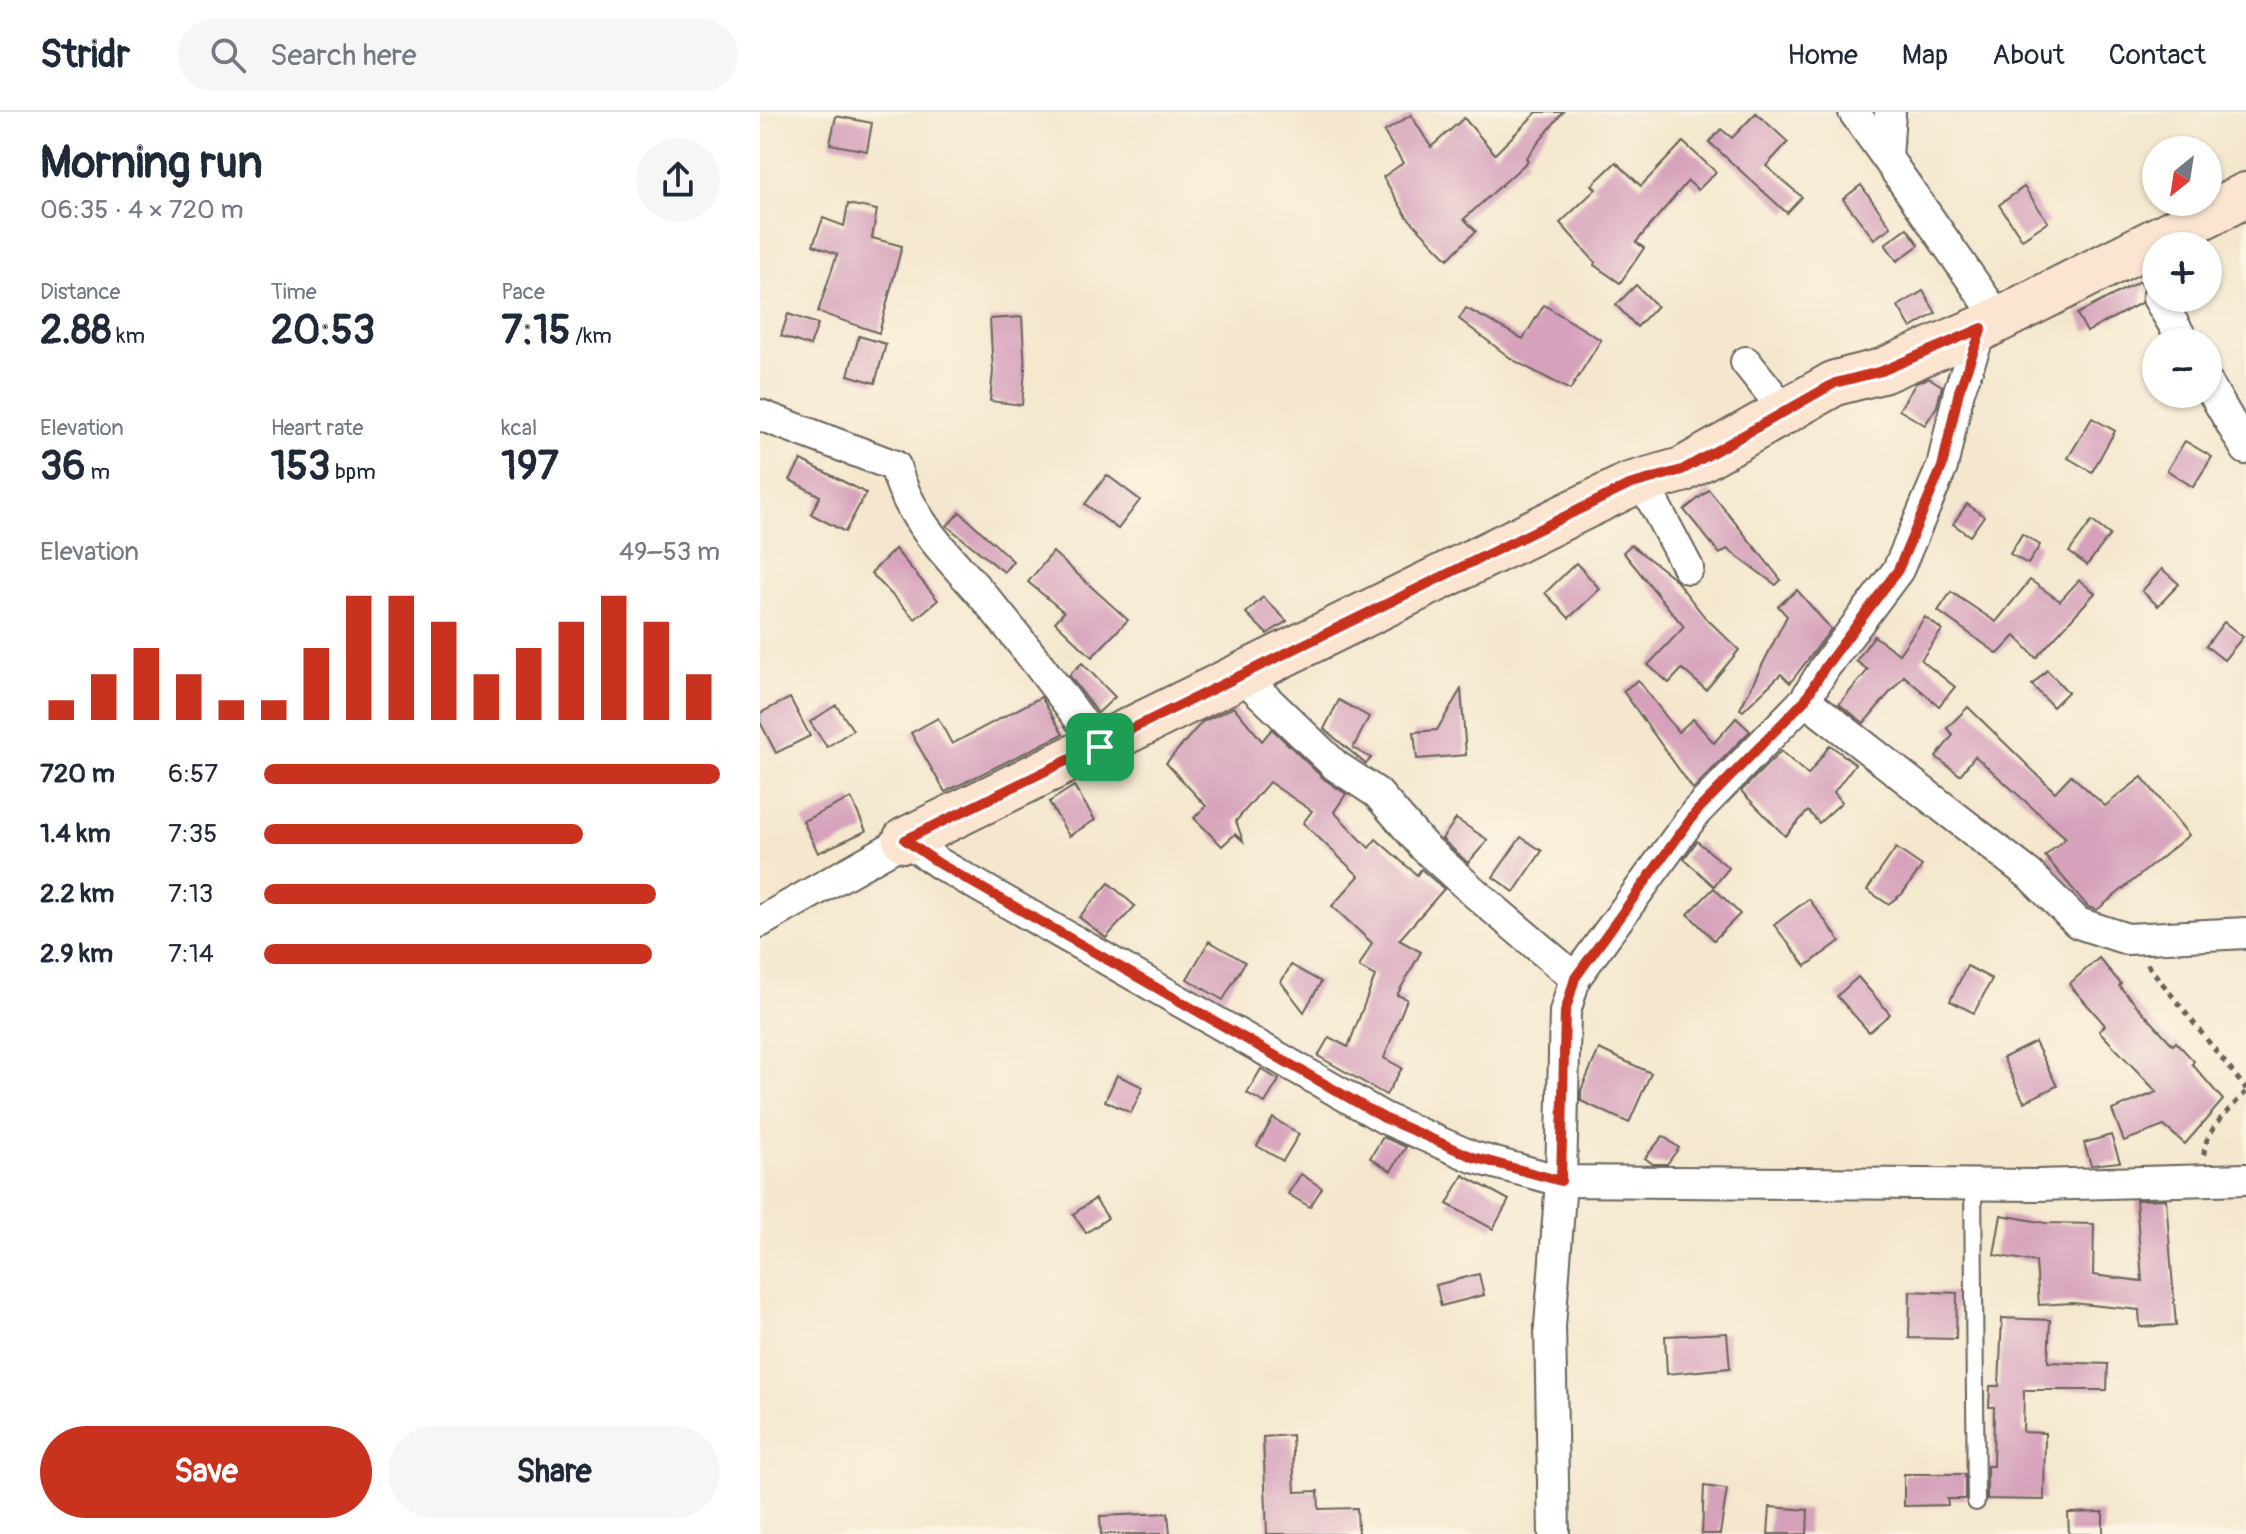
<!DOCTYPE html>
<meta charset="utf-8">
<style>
body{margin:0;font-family:Pangolin,sans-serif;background:#f6f6f7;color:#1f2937;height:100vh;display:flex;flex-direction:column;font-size:30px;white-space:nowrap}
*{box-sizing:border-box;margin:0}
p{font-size:26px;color:#747a83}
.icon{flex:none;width:44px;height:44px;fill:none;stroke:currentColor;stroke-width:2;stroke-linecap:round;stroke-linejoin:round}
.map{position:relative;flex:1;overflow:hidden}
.drawer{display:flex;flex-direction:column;background:#fff;width:760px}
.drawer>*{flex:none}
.needle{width:52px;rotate:210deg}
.fabs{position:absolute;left:1382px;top:24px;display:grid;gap:16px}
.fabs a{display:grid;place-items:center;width:80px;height:80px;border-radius:50%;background:#fff;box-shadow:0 2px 6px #0004;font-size:40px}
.pin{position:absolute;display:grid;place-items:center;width:68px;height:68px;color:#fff;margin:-34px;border-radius:16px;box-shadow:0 4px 12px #0006}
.round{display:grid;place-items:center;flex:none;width:84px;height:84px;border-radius:42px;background:#f6f6f7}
.head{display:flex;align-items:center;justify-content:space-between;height:136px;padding:0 40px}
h1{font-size:44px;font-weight:800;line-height:60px}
.metrics{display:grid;grid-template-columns:repeat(3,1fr);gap:12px;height:136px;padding:8px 40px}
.metrics div{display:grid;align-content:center}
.metrics b{font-size:40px;font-weight:800}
.metrics small{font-size:22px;font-weight:400}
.metrics p{font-size:22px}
.chart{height:224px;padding:16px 40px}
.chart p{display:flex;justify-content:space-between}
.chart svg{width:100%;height:144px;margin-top:8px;stroke:#c8321e;stroke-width:6}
.button{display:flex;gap:16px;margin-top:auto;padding:16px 40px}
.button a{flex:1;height:92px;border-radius:48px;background:#c8321e;color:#fff;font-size:32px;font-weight:800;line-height:92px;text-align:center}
.button a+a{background:#f6f6f7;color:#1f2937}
ul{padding:0 40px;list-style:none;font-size:26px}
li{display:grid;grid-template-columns:128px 96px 1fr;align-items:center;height:60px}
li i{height:20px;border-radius:10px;background:#c8321e}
header{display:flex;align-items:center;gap:48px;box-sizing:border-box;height:112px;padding:0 40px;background:#fff;border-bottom:2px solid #e0e1e3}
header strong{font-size:38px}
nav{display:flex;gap:44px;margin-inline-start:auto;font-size:28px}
.search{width:560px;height:72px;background:#f6f6f7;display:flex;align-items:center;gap:20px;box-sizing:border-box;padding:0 28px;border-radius:44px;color:#747a83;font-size:30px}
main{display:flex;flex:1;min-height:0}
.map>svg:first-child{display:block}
.building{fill:#d6a2bb}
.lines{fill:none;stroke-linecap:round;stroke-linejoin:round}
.lane-casing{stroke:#68635a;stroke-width:20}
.street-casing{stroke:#68635a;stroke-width:34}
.secondary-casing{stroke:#68635a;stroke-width:48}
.path{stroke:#68635a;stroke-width:5;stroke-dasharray:6 6;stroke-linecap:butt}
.lane{stroke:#fff;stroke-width:16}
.street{stroke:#fff;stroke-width:30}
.secondary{stroke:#fce5d0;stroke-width:44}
.route-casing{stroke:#fff;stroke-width:16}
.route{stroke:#c8321e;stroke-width:10}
</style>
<header>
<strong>Stridr</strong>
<div class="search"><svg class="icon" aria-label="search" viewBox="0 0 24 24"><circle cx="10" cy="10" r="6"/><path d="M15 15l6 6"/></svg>Search here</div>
<nav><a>Home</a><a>Map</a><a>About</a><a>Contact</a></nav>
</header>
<main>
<section class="drawer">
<div class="head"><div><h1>Morning run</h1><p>06:35 · 4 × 720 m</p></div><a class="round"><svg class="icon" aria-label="share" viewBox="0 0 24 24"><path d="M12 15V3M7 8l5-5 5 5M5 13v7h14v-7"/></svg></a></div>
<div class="metrics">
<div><p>Distance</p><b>2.88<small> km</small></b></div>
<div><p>Time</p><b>20:53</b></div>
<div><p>Pace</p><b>7:15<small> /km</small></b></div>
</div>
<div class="metrics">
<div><p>Elevation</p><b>36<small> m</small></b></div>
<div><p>Heart rate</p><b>153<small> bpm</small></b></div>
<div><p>kcal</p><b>197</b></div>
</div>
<div class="chart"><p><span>Elevation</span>49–53 m</p>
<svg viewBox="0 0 160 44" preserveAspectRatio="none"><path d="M5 44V38M15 44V30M25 44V22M35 44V30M45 44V38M55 44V38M65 44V22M75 44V6M85 44V6M95 44V14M105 44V30M115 44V22M125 44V14M135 44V6M145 44V14M155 44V30"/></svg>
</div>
<ul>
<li><b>720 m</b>6:57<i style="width:100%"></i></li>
<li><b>1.4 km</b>7:35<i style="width:70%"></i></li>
<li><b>2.2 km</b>7:13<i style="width:86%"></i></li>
<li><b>2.9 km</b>7:14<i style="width:85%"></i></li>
</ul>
<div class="button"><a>Save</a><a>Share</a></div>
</section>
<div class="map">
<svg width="1486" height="1422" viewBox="0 0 1486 1422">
<rect width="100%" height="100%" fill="#fcf5e5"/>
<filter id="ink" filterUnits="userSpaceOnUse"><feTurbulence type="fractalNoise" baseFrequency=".0125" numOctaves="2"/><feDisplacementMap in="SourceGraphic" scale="16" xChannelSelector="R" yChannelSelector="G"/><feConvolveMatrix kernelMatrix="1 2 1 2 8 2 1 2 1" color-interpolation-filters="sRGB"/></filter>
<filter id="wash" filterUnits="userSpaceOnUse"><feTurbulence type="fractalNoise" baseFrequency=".006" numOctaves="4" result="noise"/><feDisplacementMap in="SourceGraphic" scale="32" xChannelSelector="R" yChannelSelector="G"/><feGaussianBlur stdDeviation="1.8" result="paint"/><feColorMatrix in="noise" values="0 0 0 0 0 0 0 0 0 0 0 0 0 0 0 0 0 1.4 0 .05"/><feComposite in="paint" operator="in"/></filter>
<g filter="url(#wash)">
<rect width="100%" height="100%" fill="#f4e7cd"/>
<g id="blocks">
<!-- building -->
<g class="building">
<path d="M777 0H803L766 46 768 49 704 107 716 119 688 147 647 105 623 65 643 51 624 20 651 3 671 35 704 6 735 42Z"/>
<path d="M996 1 1028 30 1006 54 1042 85 1027 101 949 30 961 17 972 26Z"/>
<path d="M76 4 112 11 107 39 70 32Z"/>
<path d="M923 30 956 60 938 78 928 69 876 130 884 136 860 171 834 153 835 150 800 111 836 77 832 73 856 50 881 74Z"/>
<path d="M1101 73 1131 115 1114 127 1083 87Z"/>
<path d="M1264 75 1288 110 1262 127 1239 93Z"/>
<path d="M88 92 117 98 112 126 142 134 119 221 58 200 77 142 53 133 63 106 84 114Z"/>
<path d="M1147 116 1159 133 1137 149 1125 132Z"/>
<path d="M1380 169 1384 176 1381 191 1327 220 1317 202Z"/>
<path d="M876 173 897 194 877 215 856 193Z"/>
<path d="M1163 179 1176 201 1151 216 1138 194Z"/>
<path d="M784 193 841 228 810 278 753 248 699 207 706 196 763 227Z"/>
<path d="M28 202 58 212 50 234 21 224Z"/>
<path d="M262 205 265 258 262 293 230 289 233 259 230 207Z"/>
<path d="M99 224 126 232 115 271 88 263Z"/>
<path d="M1169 266 1182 274 1177 294 1165 313 1139 298 1156 271Z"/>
<path d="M1332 306 1355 319 1332 360 1308 346Z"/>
<path d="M1425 329 1452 345 1433 375 1407 358Z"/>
<path d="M41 348 106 381 85 420 51 402 60 384 30 368Z"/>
<path d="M347 363 380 388 358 417 325 392Z"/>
<path d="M949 378 1021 468 1016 473 967 437 960 442 924 398Z"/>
<path d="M1207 392 1224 404 1210 424 1193 412Z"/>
<path d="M200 400 253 449 244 460 187 414Z"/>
<path d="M1332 409 1350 423 1327 453 1309 440Z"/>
<path d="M1262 422 1280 433 1268 452 1250 442Z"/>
<path d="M871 433 914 466 944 504 979 538 946 578 922 557 909 571 888 553 924 515 863 440Z"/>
<path d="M135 437 178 488 155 507 111 461Z"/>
<path d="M293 440 368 508 332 545 295 510 304 500 268 470Z"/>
<path d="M816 451 840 477 809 506 785 481Z"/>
<path d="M1402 457 1419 472 1398 494 1382 479Z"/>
<path d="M1270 468 1300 489 1319 468 1335 481 1276 546 1255 524 1238 542 1178 499 1191 480 1236 510Z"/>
<path d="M1037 478 1071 517 1030 571 1021 562 983 599 980 597 1027 504 1018 494Z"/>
<path d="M503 485 527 509 507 522 486 501Z"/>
<path d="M1165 505 1182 518 1161 548 1195 575 1179 594 1144 564 1104 611 1079 592 1108 558 1096 549 1114 524 1139 542Z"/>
<path d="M1464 510 1483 525 1464 548 1446 534Z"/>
<path d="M322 551 355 585 338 601 309 563Z"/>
<path d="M1287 558 1308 580 1293 595 1272 573Z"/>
<path d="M878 568 918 620 933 607 954 631 976 606 990 619 933 677 863 579Z"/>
<path d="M701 577 706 643 657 647 654 620 677 618Z"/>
<path d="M281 585 303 622 185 680 151 621 178 606 192 632Z"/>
<path d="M30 586 50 624 16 641 0 610V601Z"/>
<path d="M579 588 609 605 593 636 611 646 606 652 564 617Z"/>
<path d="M76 593 93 618 67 635 50 610Z"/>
<path d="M474 595 502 629 512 617 564 667 586 682 574 700 609 736 616 727 657 763 661 757 684 777 639 828 661 840 637 883 647 887 624 946 642 956 626 983 558 944 569 925 588 935 615 864 599 855 612 831 572 794 599 764 543 711 552 699 509 670 476 709 483 729 475 722 462 734 434 706 446 694 406 651 442 610Z"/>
<path d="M1208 595 1295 680 1311 663 1345 694 1382 665 1429 723 1337 798 1328 795 1285 744 1306 726 1215 644 1200 663 1176 645 1193 623 1187 616Z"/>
<path d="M1070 633 1095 652 1074 680 1082 690 1059 711 1048 699 1025 724 981 679 1021 639 1048 663Z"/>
<path d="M314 674 335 708 309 724 289 690Z"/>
<path d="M91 686 106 719 58 741 43 709Z"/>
<path d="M696 707 728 728 708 751 682 727Z"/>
<path d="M761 725 782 739 754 780 733 765Z"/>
<path d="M937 729 969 756 954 774 924 747Z"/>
<path d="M1136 736 1162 754 1142 782 1128 792 1107 778Z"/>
<path d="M349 771 375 794 346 826 319 805Z"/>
<path d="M954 776 980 802 954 828 928 802Z"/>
<path d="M1049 787 1080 829 1046 854 1014 813Z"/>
<path d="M449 829 485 850 463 888 427 867Z"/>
<path d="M1339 846 1361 872 1359 874 1413 933 1416 930 1434 949 1432 952 1463 988 1425 1032 1404 1014 1364 1029 1352 998 1397 980 1339 919 1345 913 1309 872Z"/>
<path d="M531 853 561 870 544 900 521 870Z"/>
<path d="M1207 854 1232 867 1214 901 1190 889Z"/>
<path d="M1098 865 1130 902 1109 920 1077 884Z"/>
<path d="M1275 930 1297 974 1264 990 1243 946Z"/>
<path d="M839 937 891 961 869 1011 821 989V978Z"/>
<path d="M501 957 519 968 505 991 487 981Z"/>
<path d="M357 963 383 975 371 1001 345 989Z"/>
<path d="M513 1006 539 1022 523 1049 497 1034Z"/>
<path d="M1351 1023 1360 1050 1331 1053 1324 1031Z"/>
<path d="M903 1024 919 1036 907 1052H893L885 1046Z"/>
<path d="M623 1025 646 1035 631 1059 610 1046Z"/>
<path d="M541 1062 562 1076 550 1095 528 1082Z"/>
<path d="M703 1063 749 1088 733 1117 687 1092Z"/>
<path d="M335 1087 348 1106 326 1121 313 1102Z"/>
<path d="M1406 1087 1416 1213 1380 1215 1379 1198 1312 1191 1279 1193 1276 1150 1234 1143 1241 1103 1286 1111 1334 1112 1333 1163 1382 1169 1376 1088Z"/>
<path d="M719 1162 724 1183 681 1194 676 1173Z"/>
<path d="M1150 1179 1197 1181 1196 1227 1149 1226Z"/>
<path d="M1242 1206 1290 1208 1288 1250 1348 1252 1347 1278H1264L1263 1320 1285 1321 1284 1388 1227 1387V1354H1233L1234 1295H1229L1230 1274H1239Z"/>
<path d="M967 1221 970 1256 907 1262 905 1224Z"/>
<path d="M532 1323 535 1380 558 1379 559 1397 597 1396 598 1422H507L503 1325Z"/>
<path d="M1144 1362H1205V1387H1187L1188 1393 1144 1394Z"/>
<path d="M944 1374 967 1377 960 1422H942Z"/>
<path d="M1010 1395 1048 1398 1047 1422H1008Z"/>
<path d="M1343 1400V1422H1309L1308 1401Z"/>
<path d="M408 1401 410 1422H341L340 1404Z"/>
</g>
</g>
</g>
<g filter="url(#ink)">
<use href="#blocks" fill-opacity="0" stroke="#68635a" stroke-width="2"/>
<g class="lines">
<!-- lane casing -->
<g class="lane-casing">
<path id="lane" d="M1213 1072 1216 1390"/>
</g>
<!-- street casing -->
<g class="street-casing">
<g id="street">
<path d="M1094 0 1127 46"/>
<path d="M1130 0 1127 46 1239 207"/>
<path d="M1398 186 1424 230"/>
<path d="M986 250 1025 299"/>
<path d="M1448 272 1486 337"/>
<path d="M0 303 135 354C152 416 196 450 235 498 272 543 306 588 340 635"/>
<path d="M882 369 928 456"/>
<path d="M480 562 576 654 617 681 664 735 716 782 815 866"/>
<path d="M1045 588 1270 763 1318 811 1367 827 1486 821"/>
<path d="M0 810 145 728 180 752 624 1006 713 1045 801 1069 1278 1073 1486 1067"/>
<path d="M794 1422 790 1214 801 1069 805 900 815 866 936 700 1045 588 1065 555 1138 458 1182 355 1199 279 1222 216"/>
</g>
</g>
<!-- secondary casing -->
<g class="secondary-casing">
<path id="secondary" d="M145 728 869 373 922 358 1075 271 1122 259 1222 216 1486 83"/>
</g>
<!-- path -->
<g class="path">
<path d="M1387 852 1486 977"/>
<path d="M1444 1043C1444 1019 1471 996 1486 980"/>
</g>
<!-- lane -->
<use href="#lane" class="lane"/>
<!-- street -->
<use href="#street" class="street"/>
<!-- secondary -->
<use href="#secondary" class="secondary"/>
</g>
</g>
<g class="lines" filter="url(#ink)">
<!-- route casing -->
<g class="route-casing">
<path id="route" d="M1222 216 1199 279 1182 355 1138 458 1065 555 1045 588 936 700 815 866 805 900 801 1069 713 1045 624 1006 180 752 145 728 869 373 922 358 1075 271 1122 259Z"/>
</g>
<!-- route -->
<use href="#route" class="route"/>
</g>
</svg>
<div class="fabs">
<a><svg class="needle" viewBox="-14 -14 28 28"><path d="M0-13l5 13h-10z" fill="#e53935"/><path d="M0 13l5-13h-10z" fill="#747a83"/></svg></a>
<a>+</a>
<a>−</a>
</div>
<div class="pin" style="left:340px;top:635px;background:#1e9e55"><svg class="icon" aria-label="arrive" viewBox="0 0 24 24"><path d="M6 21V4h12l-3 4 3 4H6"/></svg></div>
</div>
</main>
